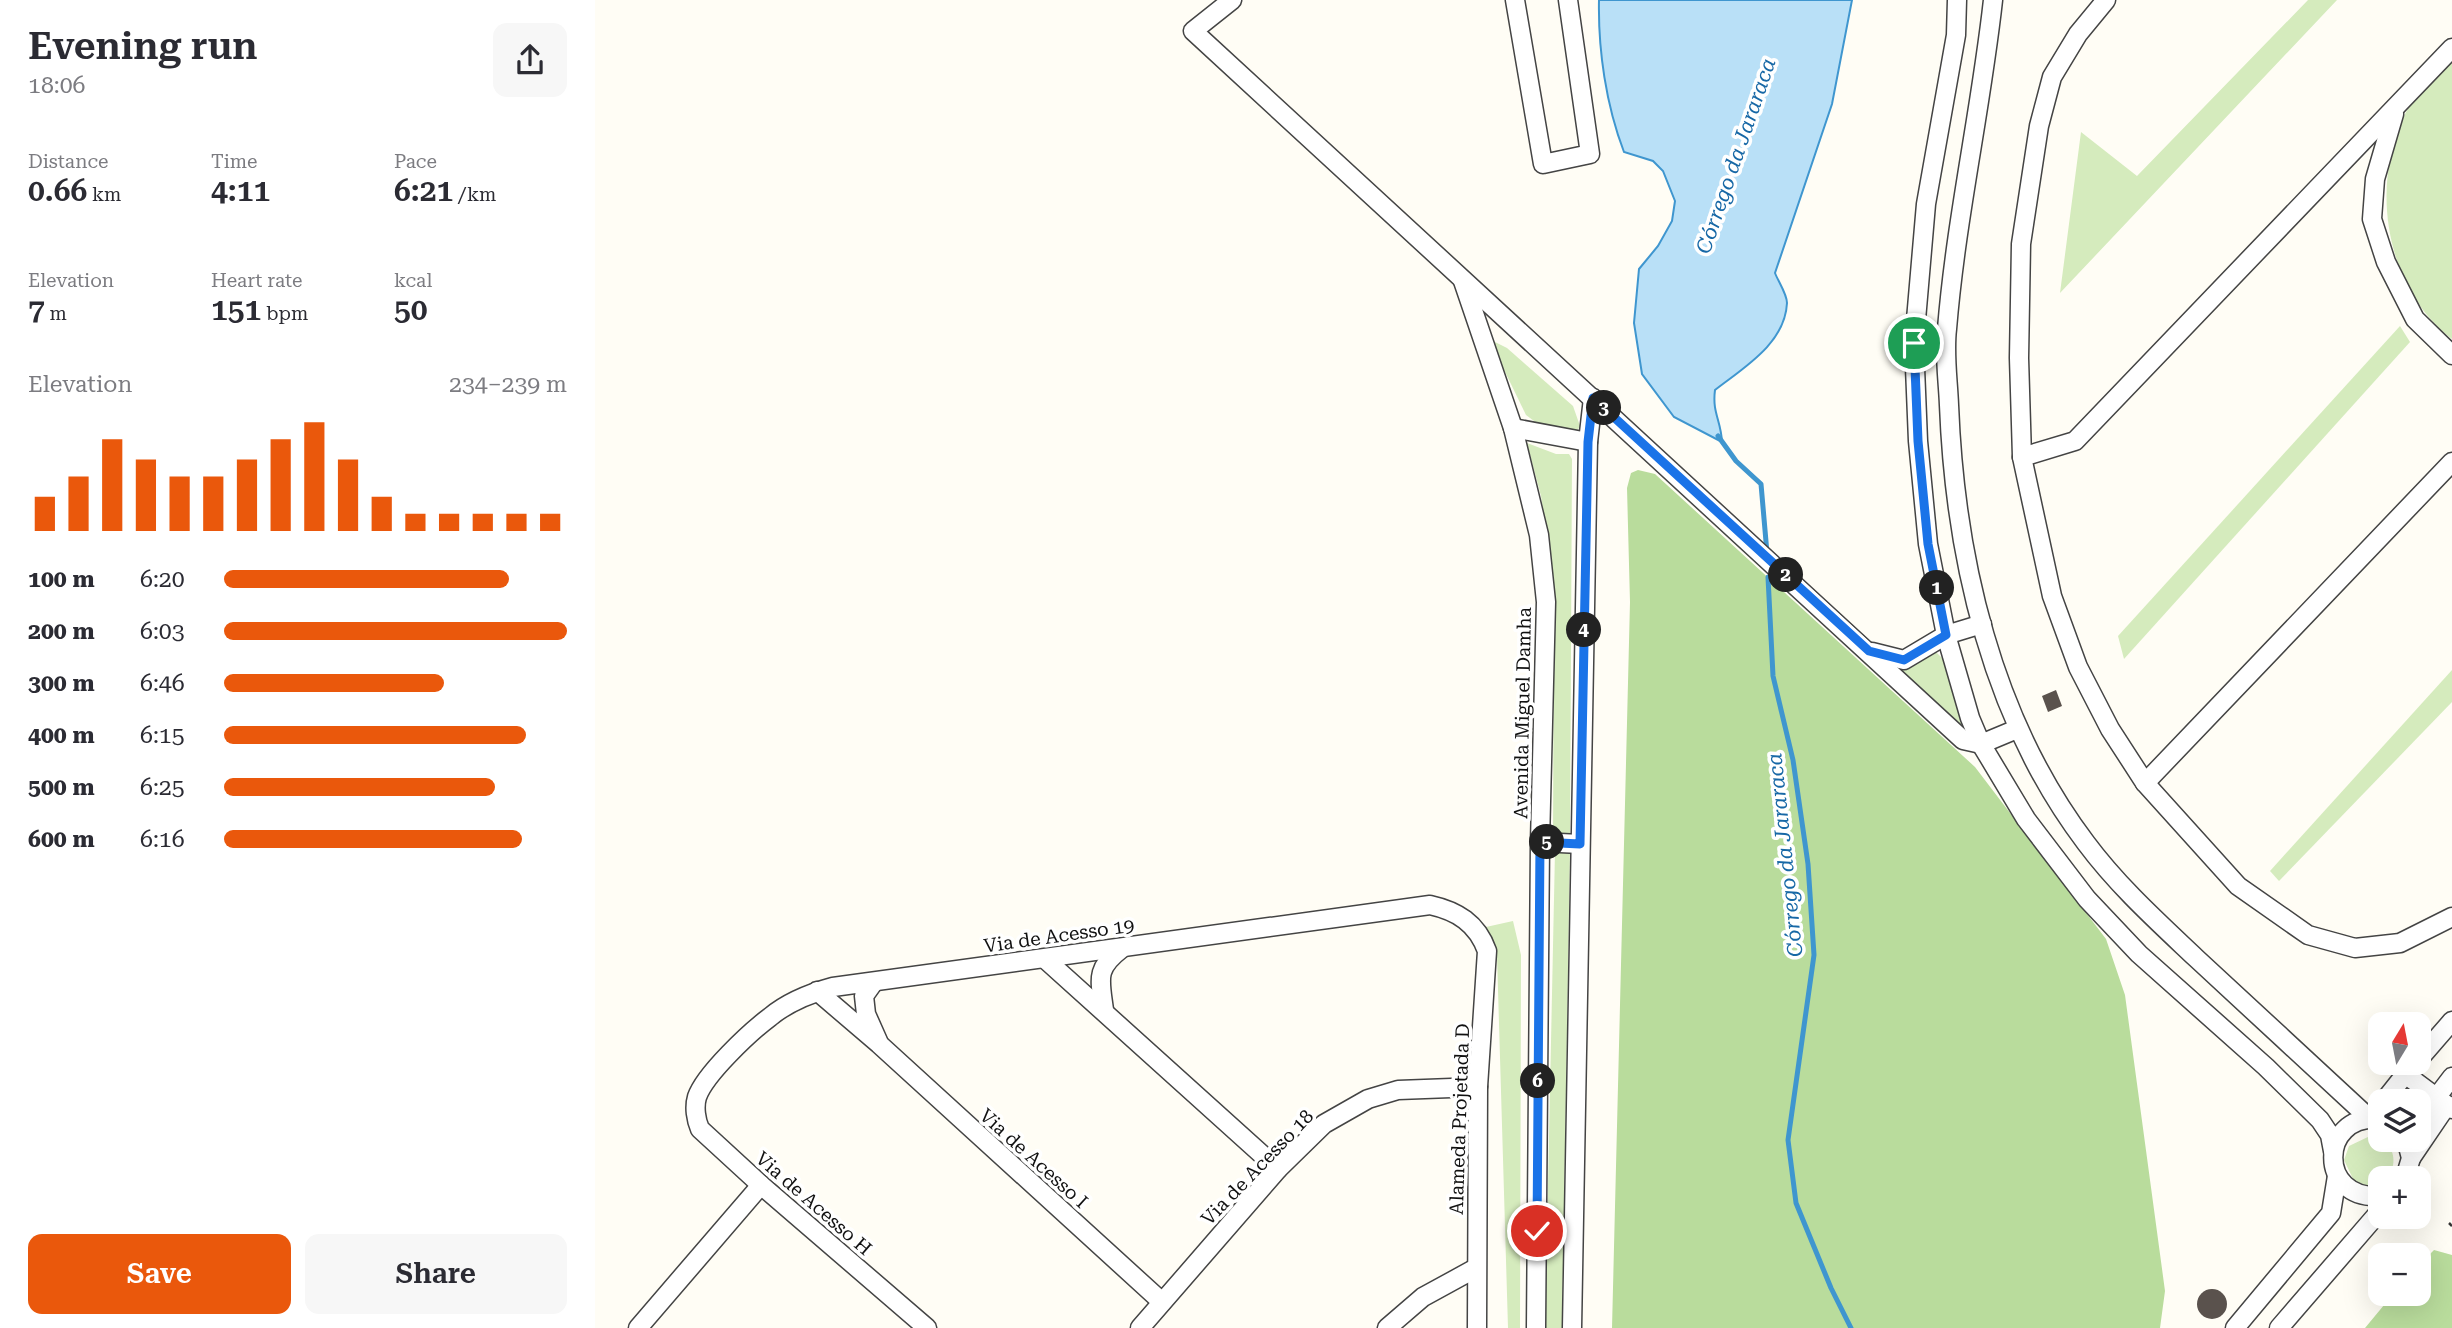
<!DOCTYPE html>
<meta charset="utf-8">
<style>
body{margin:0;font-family:"Roboto Serif",serif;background:#f7f7f7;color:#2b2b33;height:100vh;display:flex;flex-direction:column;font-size:26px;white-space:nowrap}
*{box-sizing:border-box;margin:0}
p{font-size:23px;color:#7c7c81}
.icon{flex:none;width:38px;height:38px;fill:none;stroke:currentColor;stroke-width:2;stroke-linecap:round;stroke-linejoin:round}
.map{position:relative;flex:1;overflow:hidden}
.sheet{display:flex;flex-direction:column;background:#fff;width:595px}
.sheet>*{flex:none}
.needle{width:46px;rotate:10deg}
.fabs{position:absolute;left:1773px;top:1012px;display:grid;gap:14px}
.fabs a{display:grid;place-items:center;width:63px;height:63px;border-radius:14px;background:#fff;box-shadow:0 7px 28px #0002;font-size:35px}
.pin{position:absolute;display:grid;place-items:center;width:60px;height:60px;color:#fff;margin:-30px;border:4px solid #fff;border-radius:50%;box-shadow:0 2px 7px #0007}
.km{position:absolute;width:35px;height:35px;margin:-18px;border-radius:50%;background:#222;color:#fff;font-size:19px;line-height:35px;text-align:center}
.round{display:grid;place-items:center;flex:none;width:74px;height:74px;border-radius:14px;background:#f7f7f7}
.summary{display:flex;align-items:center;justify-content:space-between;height:119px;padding:0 28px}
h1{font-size:38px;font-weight:600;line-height:52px}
.stats{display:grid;grid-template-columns:repeat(3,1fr);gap:10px;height:119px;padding:7px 28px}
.stats div{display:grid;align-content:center}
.stats b{font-size:30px;font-weight:600}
.stats small{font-size:19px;font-weight:400}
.stats p{font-size:19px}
.chart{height:196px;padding:14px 28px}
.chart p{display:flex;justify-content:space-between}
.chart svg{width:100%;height:126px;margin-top:7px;stroke:#ea580c;stroke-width:6}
.cta{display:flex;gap:14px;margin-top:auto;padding:14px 28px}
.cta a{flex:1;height:80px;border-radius:14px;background:#ea580c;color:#fff;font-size:28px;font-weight:600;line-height:80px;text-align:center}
.cta a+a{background:#f7f7f7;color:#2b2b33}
ul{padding:0 28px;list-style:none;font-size:23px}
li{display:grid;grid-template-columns:112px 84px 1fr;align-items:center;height:52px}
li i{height:18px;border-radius:9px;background:#ea580c}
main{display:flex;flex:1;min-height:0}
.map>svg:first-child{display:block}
.green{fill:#d5ebbd}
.forest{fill:#b9dc9c}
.water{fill:#b9e0f7;stroke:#3f96cf;stroke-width:2}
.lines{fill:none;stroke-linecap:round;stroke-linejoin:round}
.stream{stroke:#3f96cf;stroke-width:5}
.building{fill:#5a524d}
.minor-casing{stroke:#444;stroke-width:21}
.path{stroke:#333;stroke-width:2.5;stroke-dasharray:7 3.5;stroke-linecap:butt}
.minor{stroke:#fff;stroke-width:18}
.route-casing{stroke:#fff;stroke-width:14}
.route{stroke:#1a73e8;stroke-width:9}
.labels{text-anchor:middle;stroke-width:7;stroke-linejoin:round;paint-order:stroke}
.street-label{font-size:19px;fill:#111;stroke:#fff}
.water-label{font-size:21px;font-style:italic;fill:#1768a6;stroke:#fff}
</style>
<main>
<section class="sheet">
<div class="summary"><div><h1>Evening run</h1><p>18:06</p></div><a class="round"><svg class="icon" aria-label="share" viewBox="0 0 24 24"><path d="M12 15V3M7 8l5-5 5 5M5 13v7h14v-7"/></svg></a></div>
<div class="stats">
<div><p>Distance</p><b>0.66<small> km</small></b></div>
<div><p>Time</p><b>4:11</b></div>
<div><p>Pace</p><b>6:21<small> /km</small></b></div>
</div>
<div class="stats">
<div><p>Elevation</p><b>7<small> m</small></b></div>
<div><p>Heart rate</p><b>151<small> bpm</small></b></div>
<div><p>kcal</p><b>50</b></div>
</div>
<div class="chart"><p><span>Elevation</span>234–239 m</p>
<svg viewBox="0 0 160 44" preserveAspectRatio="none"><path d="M5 44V32M15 44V25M25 44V12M35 44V19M45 44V25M55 44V25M65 44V19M75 44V12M85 44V6M95 44V19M105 44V32M115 44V38M125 44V38M135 44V38M145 44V38M155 44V38"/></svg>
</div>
<ul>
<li><b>100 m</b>6:20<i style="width:83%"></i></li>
<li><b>200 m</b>6:03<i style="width:100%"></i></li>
<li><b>300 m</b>6:46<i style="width:64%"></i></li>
<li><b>400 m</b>6:15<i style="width:88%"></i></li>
<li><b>500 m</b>6:25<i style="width:79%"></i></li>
<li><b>600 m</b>6:16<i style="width:87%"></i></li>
</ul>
<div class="cta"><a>Save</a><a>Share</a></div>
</section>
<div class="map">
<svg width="1857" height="1328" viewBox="0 0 1857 1328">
<rect width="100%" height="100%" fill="#fffdf5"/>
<!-- green -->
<g class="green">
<path d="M1713 0H1742L1465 293 1486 132 1542 176Z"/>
<path d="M1857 56V339C1791 289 1774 187 1810 114 1822 91 1839 74 1857 56Z"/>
<path d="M1805 326 1815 342 1529 659 1523 636Z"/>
<path d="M898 341 912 348 978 406 985 426 980 434 947 427 931 415 896 343Z"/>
<path d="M932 443 961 454H974L977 459 975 840 958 839 959 580 946 496Z"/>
<path d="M1340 651 1351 662 1373 732 1366 733 1307 676 1305 667Z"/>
<path d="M1857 670V702L1684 881 1675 871Z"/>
<path d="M960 851H975L967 1328H950Z"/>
<path d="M918 921 926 955 925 1328H913L902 956 891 927Z"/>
<path d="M1775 1136C1795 1139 1805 1157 1794 1176L1785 1178V1183L1774 1186 1759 1181 1749 1160 1754 1146Z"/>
</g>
<!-- forest -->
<g class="forest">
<path d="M1043 470 1060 474 1380 767 1511 939 1530 995 1570 1291 1565 1328H1017L1035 602 1032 488 1036 473Z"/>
<path d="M1839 1250 1857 1255V1328H1770L1799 1293H1824V1265Z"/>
</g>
<!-- water -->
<path class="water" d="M1004 0H1257L1237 104 1180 273C1183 281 1192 294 1192 303 1190 344 1148 368 1120 390 1117 413 1126 420 1127 442L1079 417 1047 374 1039 323 1044 269 1063 246 1077 221 1080 201 1068 171 1058 161 1029 152C1011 105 1003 50 1004 0Z"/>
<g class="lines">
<!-- stream -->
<g class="stream">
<path d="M1123 436 1141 461 1166 484 1172 553"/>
<path d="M1173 577 1178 676 1198 760 1213 864 1219 955 1193 1140 1201 1203 1236 1288 1256 1328"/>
</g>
</g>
<!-- building -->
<g class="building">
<path d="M1461 690 1467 706 1453 712 1447 696Z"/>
<circle cx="1617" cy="1304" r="15"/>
</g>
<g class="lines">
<!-- minor casing -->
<g class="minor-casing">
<g id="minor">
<path d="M637 0 598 31 1368 740 1386 744 1422 729"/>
<path d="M920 0 948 164 995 154 973 0"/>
<path d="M1362 0 1361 35 1331 204 1319 343 1323 441 1333 544 1351 635 1375 718 1386 744 1431 819 1492 899 1544 954 1671 1067 1725 1120 1735 1135 1738 1151"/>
<path d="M1398 0C1386 110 1361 218 1352 329 1349 354 1353 380 1354 405 1360 558 1397 719 1491 843 1523 886 1563 922 1601 958 1659 1012 1717 1065 1775 1119L1785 1106"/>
<path d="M1511 0 1483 34 1457 77 1444 126 1426 244 1424 358 1427 457 1457 596 1483 667 1515 729 1550 783 1643 886 1713 935 1760 948 1805 943 1857 917"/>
<path d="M1799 114 1780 179 1777 219 1791 262 1820 319 1857 355"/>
<path d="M868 281 918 428 944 535 951 602 945 842 941 1328"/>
<path d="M918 428 993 442"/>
<path d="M1427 457 1480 441 1857 48"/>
<path d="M1277 652 1309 660 1351 635 1387 624"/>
<path d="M1550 783 1857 462"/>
<path d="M945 842 985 844"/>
<path d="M450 959 683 1169"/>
<path d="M279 982 269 996 271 1014 283 1041"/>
<path d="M222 991 284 1044 567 1302"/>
<path d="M509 1010C505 979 500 969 526 949"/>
<path d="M1824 1059 1857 1021"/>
<path d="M1810 1074 1857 1109"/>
<path d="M1841 1098 1857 1077"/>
<path d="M1789 1101 1816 1067"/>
<path d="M1783 1119C1724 1115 1722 1200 1785 1196"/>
<path d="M1816 1158 1852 1105 1824 1113"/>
<path d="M1810 1178 1816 1158 1811 1139"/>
<path d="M43 1328 166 1185"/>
<path d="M332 1328 166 1185 105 1129C101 1120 99 1107 102 1097 110 1074 155 1032 175 1017 193 1002 216 993 238 987L835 905C862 911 882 923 892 951L883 1087 882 1328"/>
<path d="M545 1328 683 1169 729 1124 773 1099 803 1090 883 1087"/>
<path d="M792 1328 828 1297 881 1268"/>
<path d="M977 1328 993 442 998 398"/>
<path d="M1640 1328 1736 1213 1742 1176"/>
<path d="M1684 1328 1785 1211"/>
</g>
</g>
<!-- path -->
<path class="path" d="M1854 1223 1857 1226"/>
<!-- minor -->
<use href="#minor" class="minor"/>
</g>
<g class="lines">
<!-- route casing -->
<g class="route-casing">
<path id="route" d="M942 1231 945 842 985 844 993 442 998 398 1274 651 1309 660 1351 635 1333 544 1323 441 1319 343"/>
</g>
<!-- route -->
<use href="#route" class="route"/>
</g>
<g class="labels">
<!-- street labels -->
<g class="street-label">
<text transform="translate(927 713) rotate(-89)" y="7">Avenida Miguel Damha</text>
<text transform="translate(464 935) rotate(-8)" y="7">Via de Acesso 19</text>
<text transform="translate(864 1119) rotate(-88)" y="7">Alameda Projetada D</text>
<text transform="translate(439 1158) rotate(42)" y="7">Via de Acesso I</text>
<text transform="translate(662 1167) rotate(-46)" y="7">Via de Acesso 18</text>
<text transform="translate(219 1203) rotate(41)" y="7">Via de Acesso H</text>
</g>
<!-- water labels -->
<g class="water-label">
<text transform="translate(1141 156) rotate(-71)" y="7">Córrego da Jararaca</text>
<text transform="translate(1190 855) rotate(-96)" y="7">Córrego da Jararaca</text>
</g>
</g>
</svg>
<div class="fabs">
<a><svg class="needle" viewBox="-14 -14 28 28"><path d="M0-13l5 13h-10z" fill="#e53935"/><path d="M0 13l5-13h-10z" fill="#7c7c81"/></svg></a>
<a><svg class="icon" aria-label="layers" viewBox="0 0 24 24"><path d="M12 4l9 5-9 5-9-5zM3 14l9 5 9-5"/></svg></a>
<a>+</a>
<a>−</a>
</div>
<div class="pin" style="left:1319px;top:343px;background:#1e9e55"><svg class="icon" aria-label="arrive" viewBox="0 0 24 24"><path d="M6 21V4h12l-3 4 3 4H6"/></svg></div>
<div class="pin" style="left:942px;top:1231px;background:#d93025"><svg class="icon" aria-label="check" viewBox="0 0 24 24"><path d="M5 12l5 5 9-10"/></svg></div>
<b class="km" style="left:1342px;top:588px">1</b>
<b class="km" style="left:1191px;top:575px">2</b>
<b class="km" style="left:1009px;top:408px">3</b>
<b class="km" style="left:989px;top:630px">4</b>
<b class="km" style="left:952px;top:842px">5</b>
<b class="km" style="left:943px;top:1081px">6</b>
</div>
</main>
